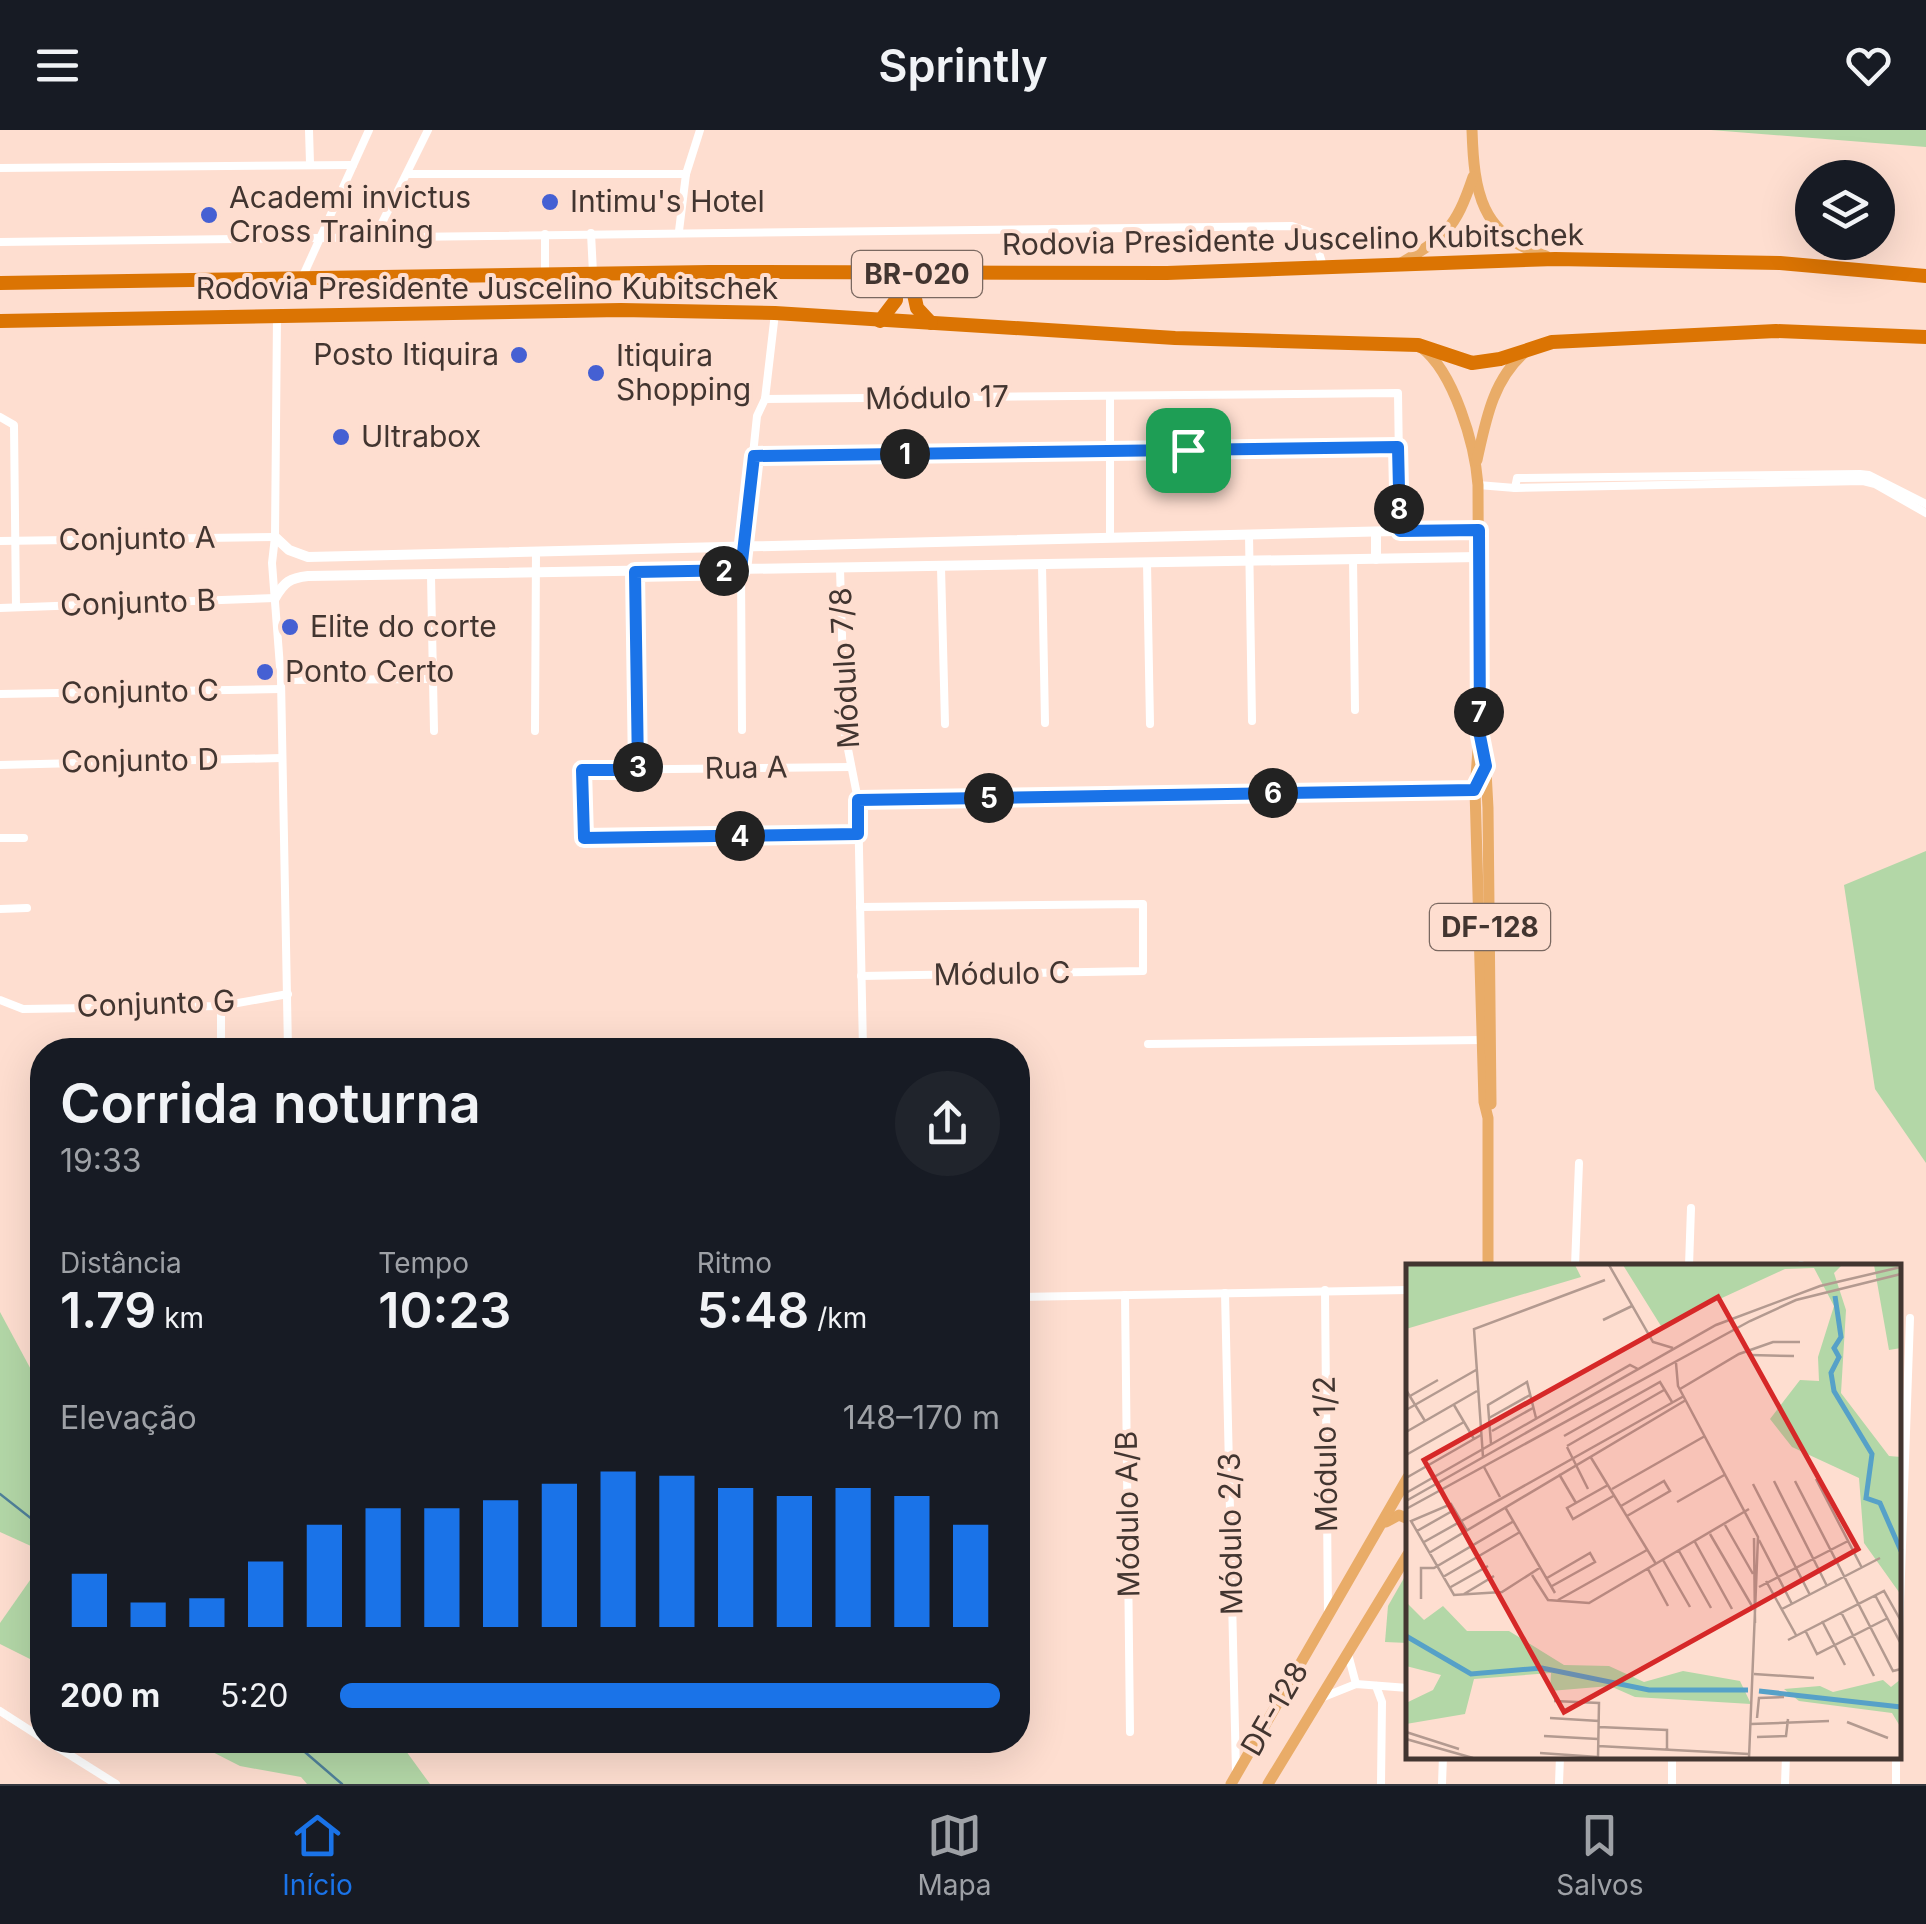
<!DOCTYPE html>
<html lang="pt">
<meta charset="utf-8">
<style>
body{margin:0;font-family:Inter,sans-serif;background:#20242c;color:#f1f3f6;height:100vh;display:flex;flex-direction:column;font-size:38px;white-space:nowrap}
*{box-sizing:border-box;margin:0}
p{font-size:32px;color:#9ea1a6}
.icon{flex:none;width:55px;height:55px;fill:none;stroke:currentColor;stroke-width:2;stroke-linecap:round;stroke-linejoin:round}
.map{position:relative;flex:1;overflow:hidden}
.drawer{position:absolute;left:30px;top:908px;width:1000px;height:715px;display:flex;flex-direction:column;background:#171b24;border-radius:40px;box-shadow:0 10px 40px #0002}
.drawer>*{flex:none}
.tools{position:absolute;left:1795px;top:30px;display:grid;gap:20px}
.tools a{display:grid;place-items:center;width:100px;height:100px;border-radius:50%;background:#171b24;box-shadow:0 10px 40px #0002;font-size:50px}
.pin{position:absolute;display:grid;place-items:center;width:85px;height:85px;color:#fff;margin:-42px;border-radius:20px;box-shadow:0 5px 15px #0006}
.km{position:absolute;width:50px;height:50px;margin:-25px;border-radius:50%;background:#222;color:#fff;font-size:28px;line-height:50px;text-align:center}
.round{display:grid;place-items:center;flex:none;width:105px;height:105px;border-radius:52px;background:#20242c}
.summary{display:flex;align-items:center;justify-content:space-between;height:170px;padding:0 30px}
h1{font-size:55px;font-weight:600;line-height:75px}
.stats{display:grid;grid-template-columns:repeat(3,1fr);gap:15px;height:170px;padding:10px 30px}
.stats div{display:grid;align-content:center}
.stats b{font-size:50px;font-weight:600}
.stats small{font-size:28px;font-weight:400}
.stats p{font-size:28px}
.chart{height:280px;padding:20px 30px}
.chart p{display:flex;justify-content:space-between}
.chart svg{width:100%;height:180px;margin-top:10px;stroke:#1a73e8;stroke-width:6}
ul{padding:0 30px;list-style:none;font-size:32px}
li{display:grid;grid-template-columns:160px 120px 1fr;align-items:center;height:75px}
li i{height:25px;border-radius:12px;background:#1a73e8}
header{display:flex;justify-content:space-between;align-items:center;height:130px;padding:0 30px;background:#171b24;font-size:45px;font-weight:600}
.tab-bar{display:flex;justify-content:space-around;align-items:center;height:140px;border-top:2px solid #363941;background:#171b24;font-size:28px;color:#9ea1a6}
.tab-bar a{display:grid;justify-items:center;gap:5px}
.tab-bar .on{color:#1a73e8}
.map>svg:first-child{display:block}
.green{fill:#b3d7a7}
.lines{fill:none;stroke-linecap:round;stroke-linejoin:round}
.stream{stroke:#50819a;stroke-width:2.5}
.street{stroke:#fff;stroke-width:8}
.secondary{stroke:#fff;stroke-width:10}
.primary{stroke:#e9ac68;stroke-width:11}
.highway{stroke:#db7403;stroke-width:14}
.route-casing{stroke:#fff;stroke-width:20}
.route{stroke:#1a73e8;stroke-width:12}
.poi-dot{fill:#4560d3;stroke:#feded0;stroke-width:4}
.labels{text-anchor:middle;stroke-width:8;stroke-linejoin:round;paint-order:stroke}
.shield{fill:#feded0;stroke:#7a6860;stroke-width:2.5}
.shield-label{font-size:28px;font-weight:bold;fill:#423530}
.poi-label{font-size:30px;fill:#423530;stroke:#feded0;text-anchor:start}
.street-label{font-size:30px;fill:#423530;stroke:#feded0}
.inset-river{fill:none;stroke:#56a1c8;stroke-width:5}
.inset-road{fill:none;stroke:#b39a90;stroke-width:2.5}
.view{fill:#d62828;fill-opacity:0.15;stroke:#d62828;stroke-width:5}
.inset-edge{fill:none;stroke:#423530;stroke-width:5}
</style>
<header><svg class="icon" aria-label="menu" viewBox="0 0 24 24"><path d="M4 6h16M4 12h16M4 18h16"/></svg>Sprintly<svg class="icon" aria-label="heart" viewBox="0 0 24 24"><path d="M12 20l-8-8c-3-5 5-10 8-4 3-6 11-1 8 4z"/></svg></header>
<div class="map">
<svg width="1926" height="1654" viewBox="0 0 1926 1654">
<rect width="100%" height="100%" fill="#feded0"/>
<!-- green -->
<g class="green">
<path d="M1711 0H1926V17Z"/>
<path d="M1926 721V1033L1875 959 1844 755Z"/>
<path d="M0 1182 42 1260V1421L0 1402Z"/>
<path d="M42 1433V1535L0 1514V1493Z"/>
<path d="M1408 1441V1513L1385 1512 1388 1476Z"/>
<path d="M189 1610H398L430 1654H307L301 1647 240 1636Z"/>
</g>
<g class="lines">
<!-- stream -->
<g class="stream">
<path d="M0 1364 42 1397"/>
<path d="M291 1610 342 1654"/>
</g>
<!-- street -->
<g class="street">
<path d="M309 0 310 33"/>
<path d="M0 38 353 35"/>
<path d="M408 44H686"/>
<path d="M679 101 686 44 700 0"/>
<path d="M591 103 593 143"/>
<path d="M545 104V144"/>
<path d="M375 107 428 0"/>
<path d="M0 112 1292 96 1313 103 1323 136"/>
<path d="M302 148 369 0"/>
<path d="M277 187 275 407 272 433 281 550 288 920"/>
<path d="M1110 266V407"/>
<path d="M765 269 1398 263 1400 401"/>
<path d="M0 287 14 295 16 477"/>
<path d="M754 326 1398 317"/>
<path d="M1478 355 1515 358 1517 348 1860 344 1869 345 1926 374"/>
<path d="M1515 358 1863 351 1875 354 1926 383"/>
<path d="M1249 405 1252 591"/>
<path d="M0 411 275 407"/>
<path d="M1353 429 1355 580"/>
<path d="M1147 433 1150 594"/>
<path d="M1042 435 1045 593"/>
<path d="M941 437 945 594"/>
<path d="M840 439 845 604 858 670 863 920"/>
<path d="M635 442 638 639"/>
<path d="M431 446 434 601"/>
<path d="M0 478 275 468"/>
<path d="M281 550 434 549"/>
<path d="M0 564 281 559"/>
<path d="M742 600 741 440 757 286 765 269 775 183"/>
<path d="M535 601 536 421"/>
<path d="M0 635 281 628"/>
<path d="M851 637 582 640 584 708 858 704"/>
<path d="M858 670 1475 660"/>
<path d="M0 708H24"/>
<path d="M860 777 1143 774V841L861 846"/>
<path d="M0 779 27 778"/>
<path d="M0 870 23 879 221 876 288 864"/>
<path d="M221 876V920"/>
<path d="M1148 914 1482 910"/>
<path d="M1575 1136 1579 1033"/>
<path d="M1689 1136 1691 1078"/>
<path d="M1801 1136V1135"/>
<path d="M1325 1160 1328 1486"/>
<path d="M1225 1163 1236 1643"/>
<path d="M1125 1165 1130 1602"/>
<path d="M1018 1167 1408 1160"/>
<path d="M1022 1167 1026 1537"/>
<path d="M1348 1524 1356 1554"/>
<path d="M1898 1530 1910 1188"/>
<path d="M1376 1556 1382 1572 1381 1654"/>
<path d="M1321 1568 1356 1554 1408 1558"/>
<path d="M0 1581 42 1608"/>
<path d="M46 1610 116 1654"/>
<path d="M1442 1654 1443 1626"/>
<path d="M1559 1654 1560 1626"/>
<path d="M1672 1654V1626"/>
<path d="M1785 1654 1786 1626"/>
<path d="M1896 1654V1626"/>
</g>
<!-- secondary -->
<g class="secondary">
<path d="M1376 402V429"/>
<path d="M275 407 289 420 308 427 1479 399"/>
<path d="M275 468C284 452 290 448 308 446L1479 427"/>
</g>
<!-- primary -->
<g class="primary">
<path d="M1472 0C1474 61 1480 106 1546 126"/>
<path d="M1398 135C1446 106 1455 100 1473 47"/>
<path d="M1421 217C1454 242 1475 315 1478 355L1479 606 1475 660 1484 972 1488 988V1136"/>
<path d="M1477 330C1486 289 1493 250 1525 222"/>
<path d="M1480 609 1485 623 1488 678 1491 974"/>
<path d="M1386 1392 1399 1385 1408 1389"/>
<path d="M1231 1654 1408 1347"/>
<path d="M1268 1654 1408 1424"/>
</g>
<!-- highway -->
<g class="highway">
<path d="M0 153 709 142 1167 143 1555 129 1780 133 1926 146"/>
<path d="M0 191 621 180 775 183 1175 208 1418 215 1472 233 1500 229 1552 212 1776 201 1926 207"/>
<path d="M880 191 896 170V160L880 144"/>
<path d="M931 193 917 178 914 164 923 150 932 145"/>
</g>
</g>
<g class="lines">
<!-- route casing -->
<g class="route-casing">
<path id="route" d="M1398 317 1400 401 1479 400 1480 606 1486 636 1474 660 858 670V704L584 708 582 640H638L635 442 741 440 754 326Z"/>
</g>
<!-- route -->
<use href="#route" class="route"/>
</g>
<!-- markers -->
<g class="poi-dot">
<circle cx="550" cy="72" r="10"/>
<circle cx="209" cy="85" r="10"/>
<circle cx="519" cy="225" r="10"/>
<circle cx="596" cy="243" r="10"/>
<circle cx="341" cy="307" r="10"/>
<circle cx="290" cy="497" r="10"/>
<circle cx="265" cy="542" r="10"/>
</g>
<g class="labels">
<!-- shield labels -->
<g class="shield">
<rect x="852" y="121" width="130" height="46" rx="8"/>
<rect x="1430" y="774" width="120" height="46" rx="8"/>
</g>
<g class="shield-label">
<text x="917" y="154">BR-020</text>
<text x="1490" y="807">DF-128</text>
</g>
<!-- poi labels -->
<g class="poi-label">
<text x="229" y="78">Academi invictus<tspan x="229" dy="34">Cross Training</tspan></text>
<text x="570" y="82">Intimu's Hotel</text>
<text x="499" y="235" text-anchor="end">Posto Itiquira</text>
<text x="616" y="236">Itiquira<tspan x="616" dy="34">Shopping</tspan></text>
<text x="361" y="317">Ultrabox</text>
<text x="310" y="507">Elite do corte</text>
<text x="285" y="552">Ponto Certo</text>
</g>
<!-- street labels -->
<g class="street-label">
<text transform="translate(1293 110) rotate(-1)" y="10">Rodovia Presidente Juscelino Kubitschek</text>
<text x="487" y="169">Rodovia Presidente Juscelino Kubitschek</text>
<text transform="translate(937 268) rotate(-1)" y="10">Módulo 17</text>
<text transform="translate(137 409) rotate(-1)" y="10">Conjunto A</text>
<text transform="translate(138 473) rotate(-2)" y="10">Conjunto B</text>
<text transform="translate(845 538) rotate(-93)" y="10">Módulo 7/8</text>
<text transform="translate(140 562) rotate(-1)" y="10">Conjunto C</text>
<text transform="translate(140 631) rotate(-1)" y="10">Conjunto D</text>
<text transform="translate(746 638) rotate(-1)" y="10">Rua A</text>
<text transform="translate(1002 844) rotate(-1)" y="10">Módulo C</text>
<text transform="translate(156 874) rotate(-2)" y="10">Conjunto G</text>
<text transform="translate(1326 1324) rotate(-91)" y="10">Módulo 1/2</text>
<text transform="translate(1128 1384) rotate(-91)" y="10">Módulo A/B</text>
<text transform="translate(1231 1404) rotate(-91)" y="10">Módulo 2/3</text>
<text transform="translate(1275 1579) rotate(-60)" y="10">DF-128</text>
</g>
</g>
<!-- overview -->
<g transform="translate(1406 1134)">
<rect width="495" height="495" fill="#feded0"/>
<path d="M0 1H169L175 13 0 65ZM217 1H436L428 9 440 46 435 129 483 192 495 193V331L458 279 453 214 386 183 364 155 394 116 413 117 412 93 428 42 408 4 379 5 255 62ZM468 1H495V84L483 86ZM0 338 18 356 37 342 61 367H103L158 401 203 402 238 418 277 407 334 417 345 440 229 433 204 422 144 427 145 409 68 415 59 450 0 460V439L27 426 35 411 0 402ZM495 415V464L486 449 393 437 378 425 414 422 427 428 477 416 485 423Z" fill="#b3d7a7"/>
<path class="inset-river" d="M429 32 435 73 428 84 433 93 425 109 428 127 466 190 460 234 474 239 495 287M0 372 65 410 136 404 243 426H342M353 427 495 443"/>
<path class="inset-road" d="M203 1 247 78 267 84M197 56 226 42M344 91 388 92M270 99 272 122 352 273 343 494M274 125 333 90 367 78H394M0 126 19 157M4 132 32 116M48 141 68 175M0 146 70 106M83 154 124 131M86 167 127 144M0 168 71 127M158 172 254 118 266 138M85 180 82 141 121 118 130 154M161 182 258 126M161 183 182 225M0 191 58 158M184 192 250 300M77 193 68 65 199 16M78 203 94 233M153 210 170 239M0 214 75 171M410 215 456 304M368 217 421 322M389 217 487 407 495 405M347 220 404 331M202 221 161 244 167 255 209 231M206 225 299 172M0 229 224 101 232 105M0 237 310 61 414 22 495 3M271 238 320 210M215 242 258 217 264 227 221 252M99 243 149 329M0 245 344 57 390 36 495 10M319 261 347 310M11 267 48 246M61 267 45 240 5 257 48 331 96 328 135 303M304 270 346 342M348 274 349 359M353 276 386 340M18 278 278 132M289 278 326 345M273 287 305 344M23 289 280 136M257 296 284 343M242 305 262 342M126 311 142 336 183 339 343 245M37 313 114 268M141 314 184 289 189 298 146 322M360 317 390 371M353 323 442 277M43 324 82 302M58 330 88 312M469 331 495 380M15 335V304H28L108 257M152 336 241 286M376 345 474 294M435 348 468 412M416 357 439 401M399 366 411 390 482 354M382 376 478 327 495 357M348 410 408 414M148 437 193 439 192 494M144 454 193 457M351 454 353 434 378 433M441 458 482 474M345 460 423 457M193 463 261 466V486M0 468 53 485M138 472 192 475M351 473 380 472 382 455M0 475 67 494M192 482 343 490M134 489 192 493"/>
<path class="view" d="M312 33 452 285 158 448 18 196Z"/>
<rect width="495" height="495" class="inset-edge"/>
</g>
</svg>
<div class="tools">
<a><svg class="icon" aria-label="layers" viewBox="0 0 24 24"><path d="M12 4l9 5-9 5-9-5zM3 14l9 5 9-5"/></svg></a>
</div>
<div class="pin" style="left:1188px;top:320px;background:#1e9e55"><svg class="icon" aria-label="arrive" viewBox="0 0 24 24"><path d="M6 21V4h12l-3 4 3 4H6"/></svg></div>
<b class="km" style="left:905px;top:324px">1</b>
<b class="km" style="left:724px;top:441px">2</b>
<b class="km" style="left:638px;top:637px">3</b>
<b class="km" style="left:740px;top:706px">4</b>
<b class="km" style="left:989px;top:668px">5</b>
<b class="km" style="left:1273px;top:663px">6</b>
<b class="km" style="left:1479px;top:582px">7</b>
<b class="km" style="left:1399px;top:379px">8</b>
<section class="drawer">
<div class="summary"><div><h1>Corrida noturna</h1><p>19:33</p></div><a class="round"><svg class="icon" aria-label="share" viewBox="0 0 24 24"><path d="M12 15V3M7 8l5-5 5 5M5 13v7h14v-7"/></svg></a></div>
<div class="stats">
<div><p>Distância</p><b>1.79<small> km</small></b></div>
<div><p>Tempo</p><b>10:23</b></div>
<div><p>Ritmo</p><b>5:48<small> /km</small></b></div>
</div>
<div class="chart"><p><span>Elevação</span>148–170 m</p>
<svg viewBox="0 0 160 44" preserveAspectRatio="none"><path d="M5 44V31M15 44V38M25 44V37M35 44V28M45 44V19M55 44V15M65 44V15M75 44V13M85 44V9M95 44V6M105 44V7M115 44V10M125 44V12M135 44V10M145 44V12M155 44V19"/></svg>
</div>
<ul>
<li><b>200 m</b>5:20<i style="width:100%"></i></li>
</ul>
</section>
</div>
<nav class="tab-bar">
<a class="on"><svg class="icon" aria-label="home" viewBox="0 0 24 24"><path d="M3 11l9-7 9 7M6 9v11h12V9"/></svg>Início</a>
<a><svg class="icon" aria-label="map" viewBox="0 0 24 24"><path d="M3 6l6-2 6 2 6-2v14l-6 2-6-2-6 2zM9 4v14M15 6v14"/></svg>Mapa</a>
<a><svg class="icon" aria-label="saved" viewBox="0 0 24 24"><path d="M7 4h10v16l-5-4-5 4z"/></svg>Salvos</a>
</nav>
